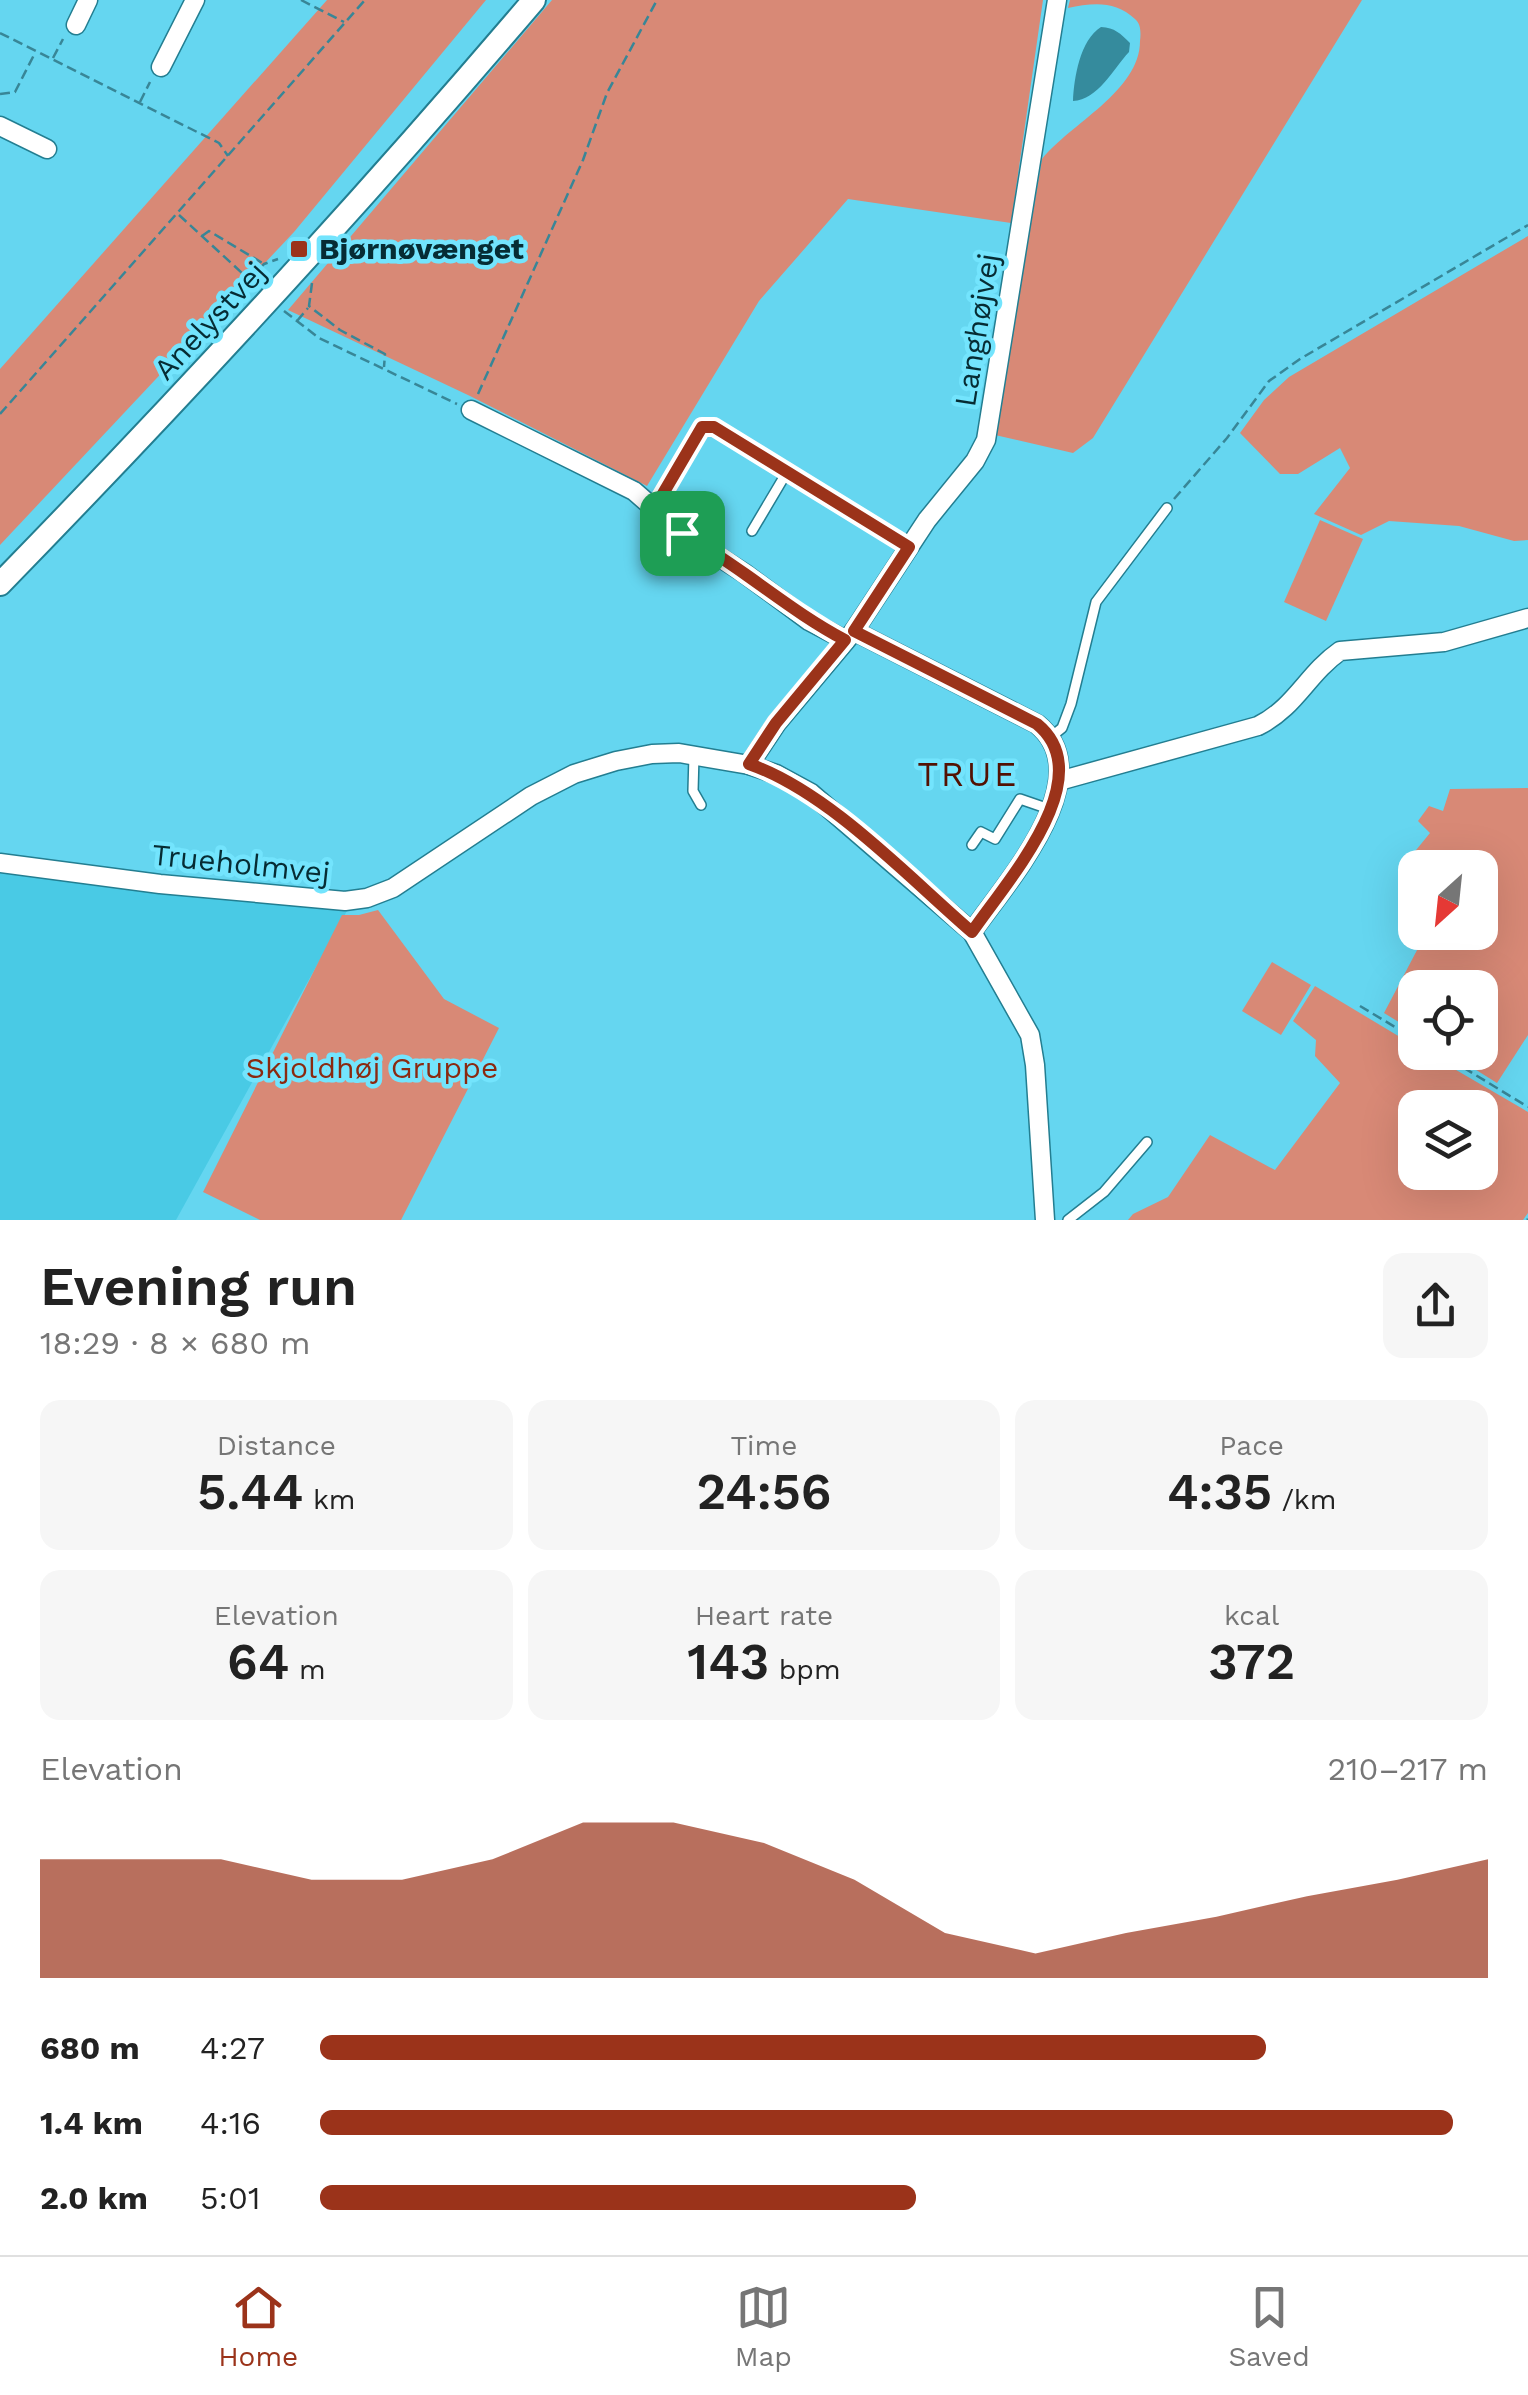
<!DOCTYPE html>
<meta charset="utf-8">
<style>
body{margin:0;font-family:"Work Sans",sans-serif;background:#f6f6f6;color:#222;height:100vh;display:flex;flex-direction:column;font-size:38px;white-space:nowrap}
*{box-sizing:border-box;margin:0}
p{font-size:32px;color:#767676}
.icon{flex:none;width:55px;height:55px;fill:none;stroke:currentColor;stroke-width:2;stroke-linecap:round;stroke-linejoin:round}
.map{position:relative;height:1220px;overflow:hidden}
.details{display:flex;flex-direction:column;background:#fff;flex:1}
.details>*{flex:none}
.needle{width:65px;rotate:207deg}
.tools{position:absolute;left:1398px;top:850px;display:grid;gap:20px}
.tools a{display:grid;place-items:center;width:100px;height:100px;border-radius:20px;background:#fff;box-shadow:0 10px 40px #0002;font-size:50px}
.pin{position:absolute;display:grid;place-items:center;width:85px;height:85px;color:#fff;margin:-42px;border-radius:20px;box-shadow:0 5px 15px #0006}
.round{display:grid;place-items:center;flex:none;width:105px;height:105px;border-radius:20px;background:#f6f6f6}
.head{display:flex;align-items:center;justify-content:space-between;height:170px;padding:0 40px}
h1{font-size:55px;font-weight:600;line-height:75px}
.stats{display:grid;grid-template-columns:repeat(3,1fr);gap:15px;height:170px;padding:10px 40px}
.stats div{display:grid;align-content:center;border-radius:20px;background:#f6f6f6;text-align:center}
.stats b{font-size:50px;font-weight:600}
.stats small{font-size:28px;font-weight:400}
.stats p{font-size:28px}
.chart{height:280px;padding:20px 40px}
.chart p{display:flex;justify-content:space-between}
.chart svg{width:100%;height:180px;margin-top:10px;fill:#9b331a;opacity:.7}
ul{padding:0 40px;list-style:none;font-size:32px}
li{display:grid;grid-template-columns:160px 120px 1fr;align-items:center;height:75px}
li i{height:25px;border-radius:12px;background:#9b331a}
.tabs{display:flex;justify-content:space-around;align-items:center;height:140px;border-top:2px solid #e0e0e0;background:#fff;font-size:28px;color:#767676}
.tabs a{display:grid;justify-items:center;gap:5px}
.tabs .selected{color:#9b331a}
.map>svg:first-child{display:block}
.built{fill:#49cae5}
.green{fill:#d88976;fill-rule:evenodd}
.water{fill:#358b9d}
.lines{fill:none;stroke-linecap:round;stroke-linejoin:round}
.service-casing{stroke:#237e91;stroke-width:12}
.minor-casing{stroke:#237e91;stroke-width:21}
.tertiary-casing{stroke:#237e91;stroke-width:26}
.path{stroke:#388697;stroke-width:2.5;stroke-dasharray:10 5;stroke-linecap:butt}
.service{stroke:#fff;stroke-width:9}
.minor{stroke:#fff;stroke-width:18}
.tertiary{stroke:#fff;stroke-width:22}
.route-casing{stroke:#fff;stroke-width:20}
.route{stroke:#9b331a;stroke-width:12}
.poi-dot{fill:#9b331a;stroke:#73e4fd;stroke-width:4}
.labels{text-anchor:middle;stroke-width:9;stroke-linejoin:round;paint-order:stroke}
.poi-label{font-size:30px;font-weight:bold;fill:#062c34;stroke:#73e4fd;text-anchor:start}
.street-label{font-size:30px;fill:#062c34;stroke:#73e4fd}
.park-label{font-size:30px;fill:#8b2910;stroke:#73e4fd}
.quarter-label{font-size:35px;letter-spacing:2.5px;fill:#531102;stroke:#73e4fd}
</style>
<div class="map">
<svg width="1528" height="1220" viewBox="0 0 1528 1220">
<rect width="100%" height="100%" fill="#65d6f0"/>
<!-- built -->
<path class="built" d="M0 872 348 909 176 1220H0Z"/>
<!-- green -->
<g class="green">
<path d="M327 0H486L294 232 0 545V369Z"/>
<path d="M552 0H1043L1011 223 848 199 759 301 647 486 470 396 288 310Z"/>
<path d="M1070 0H1362L1093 438 1073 453 995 435 1042 159C1070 124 1140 91 1140 41 1141 33 1141 24 1135 19 1115 0 1092 3 1068 8Z"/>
<path d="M1528 236V540L1514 541 1459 526 1389 521 1361 535 1314 514 1350 468 1340 448 1298 474H1280L1240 433 1264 400 1289 377Z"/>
<path d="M1320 520 1363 539 1326 621 1284 602Z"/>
<path d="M1528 788V1035L1497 1083 1449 1053 1480 1052V988H1415V1032L1384 1013 1426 933 1480 932V868H1415V876L1403 866 1430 833 1418 821 1429 806 1443 811 1450 789Z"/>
<path d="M378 910 444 999 499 1028 401 1220H260L203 1192 342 915H359Z"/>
<path d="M1272 962 1311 985 1281 1035 1242 1011Z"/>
<path d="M1315 986 1415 1046V1052L1427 1053 1528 1112V1213L1523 1220H1128L1133 1214 1168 1197 1210 1135 1275 1170 1340 1083 1315 1056 1316 1040 1293 1021ZM1415 1108H1480V1172H1415Z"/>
</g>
<!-- water -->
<path class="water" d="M1101 27C1115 28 1120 33 1130 43L1129 52C1113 69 1098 100 1073 101 1074 78 1080 40 1101 27Z"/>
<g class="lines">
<!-- service casing -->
<g class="service-casing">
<g id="service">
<path d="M654 509 702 427H714L909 547"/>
<path d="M752 531 787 472"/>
<path d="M1052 736 1062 728 1071 704 1096 602 1167 508"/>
<path d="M694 755 693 791 701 805"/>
<path d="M972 845 981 832 995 839 1020 799 1049 809"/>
<path d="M1068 1220 1104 1192 1147 1142"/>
</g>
</g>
<!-- minor casing -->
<g class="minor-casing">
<g id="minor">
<path d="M76 25 88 0"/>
<path d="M161 67 195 0"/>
<path d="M0 126 47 149"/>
<path d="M471 410 634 491 682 533 744 573 809 621 845 640"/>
<path d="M854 631 927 520 975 461 986 440 1057 0"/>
<path d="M749 765 777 723 854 631 1037 724C1102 777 1006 883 972 932"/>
<path d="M1059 781 1258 726C1296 707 1307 674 1340 651L1444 642 1528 618"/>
<path d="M0 863 160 884 345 901 367 898 393 888 531 796 574 774 616 761 652 754 679 753 749 765 776 774 811 793 972 932 1030 1035 1035 1065 1045 1220"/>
</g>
</g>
<!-- tertiary casing -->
<g class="tertiary-casing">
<path id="tertiary" d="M0 584C184 395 363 201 534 0"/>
</g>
<!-- path -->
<g class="path">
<path d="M301 0 344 22"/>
<path d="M0 33 219 143 228 156"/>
<path d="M53 58 63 39"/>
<path d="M0 94 15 92 35 53"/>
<path d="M140 102 150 82"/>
<path d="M179 215 254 284"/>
<path d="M202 236 209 231 264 264"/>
<path d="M249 279 264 264 278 259"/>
<path d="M312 283 309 306 340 330 385 354 384 367"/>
<path d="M284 311 319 338 457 404"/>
<path d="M297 321 308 308"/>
<path d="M478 394 583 160 607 93 657 0"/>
<path d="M0 414 365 0"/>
<path d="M1174 499 1227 438 1269 381 1300 359 1528 225"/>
<path d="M1360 1006 1415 1039"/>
<path d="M1438 1052 1528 1107"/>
<path d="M1527 1220 1528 1219"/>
</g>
<!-- service -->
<use href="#service" class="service"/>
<!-- minor -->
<use href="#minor" class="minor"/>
<!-- tertiary -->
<use href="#tertiary" class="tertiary"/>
</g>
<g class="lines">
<!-- route casing -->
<g class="route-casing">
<path id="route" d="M702 427H714L909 547 854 631 1037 724C1102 777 1006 882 972 932 907 876 829 792 749 764L776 723 845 640C809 621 779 598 745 574 714 552 683 534 654 509Z"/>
</g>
<!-- route -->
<use href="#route" class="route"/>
</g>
<!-- markers -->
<rect class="poi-dot" x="289" y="239" width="20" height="20" rx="5"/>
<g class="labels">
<!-- poi labels -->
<g class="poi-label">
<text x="319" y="259">Bjørnøvænget</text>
</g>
<!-- street labels -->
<g class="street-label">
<text transform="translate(210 321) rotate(-47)" y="10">Anelystvej</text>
<text transform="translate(977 330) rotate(-81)" y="10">Langhøjvej</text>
<text transform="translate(241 864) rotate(6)" y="10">Trueholmvej</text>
</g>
<!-- park labels -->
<g class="park-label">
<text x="372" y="1078">Skjoldhøj Gruppe</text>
</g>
<!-- quarter labels -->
<g class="quarter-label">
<text x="968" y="786">TRUE</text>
</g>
</g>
</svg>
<div class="tools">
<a><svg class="needle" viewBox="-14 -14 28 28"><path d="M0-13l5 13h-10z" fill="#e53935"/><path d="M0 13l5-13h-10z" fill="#767676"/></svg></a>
<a><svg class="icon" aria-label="locate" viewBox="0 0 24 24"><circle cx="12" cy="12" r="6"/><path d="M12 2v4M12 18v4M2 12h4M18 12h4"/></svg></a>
<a><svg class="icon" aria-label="layers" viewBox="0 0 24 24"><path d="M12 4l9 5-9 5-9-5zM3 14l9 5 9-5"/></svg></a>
</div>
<div class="pin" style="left:682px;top:533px;background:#1e9e55"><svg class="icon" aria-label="arrive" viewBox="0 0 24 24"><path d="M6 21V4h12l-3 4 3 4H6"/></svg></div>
</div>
<section class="details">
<div class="head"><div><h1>Evening run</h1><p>18:29 · 8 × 680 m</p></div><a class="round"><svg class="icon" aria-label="share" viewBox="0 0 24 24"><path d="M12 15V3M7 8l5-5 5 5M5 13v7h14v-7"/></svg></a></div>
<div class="stats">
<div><p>Distance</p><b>5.44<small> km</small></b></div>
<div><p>Time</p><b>24:56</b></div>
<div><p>Pace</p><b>4:35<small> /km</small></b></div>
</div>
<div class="stats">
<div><p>Elevation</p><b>64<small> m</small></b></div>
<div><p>Heart rate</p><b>143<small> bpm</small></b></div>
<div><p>kcal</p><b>372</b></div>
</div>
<div class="chart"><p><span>Elevation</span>210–217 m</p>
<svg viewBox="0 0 160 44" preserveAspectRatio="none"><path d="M0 44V15L10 15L20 15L30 20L40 20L50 15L60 6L70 6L80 11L90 20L100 33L110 38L120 33L130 29L140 24L150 20L160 15V44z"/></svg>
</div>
<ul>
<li><b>680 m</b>4:27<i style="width:81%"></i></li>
<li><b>1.4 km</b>4:16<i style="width:97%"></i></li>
<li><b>2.0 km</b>5:01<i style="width:51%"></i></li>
</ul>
</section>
<nav class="tabs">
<a class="selected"><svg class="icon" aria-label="home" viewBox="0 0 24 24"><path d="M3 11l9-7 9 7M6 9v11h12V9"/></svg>Home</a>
<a><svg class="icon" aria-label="map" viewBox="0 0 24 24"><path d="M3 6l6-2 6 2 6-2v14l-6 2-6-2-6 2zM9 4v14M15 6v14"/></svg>Map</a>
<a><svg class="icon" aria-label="saved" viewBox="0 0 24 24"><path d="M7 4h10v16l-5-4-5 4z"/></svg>Saved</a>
</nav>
